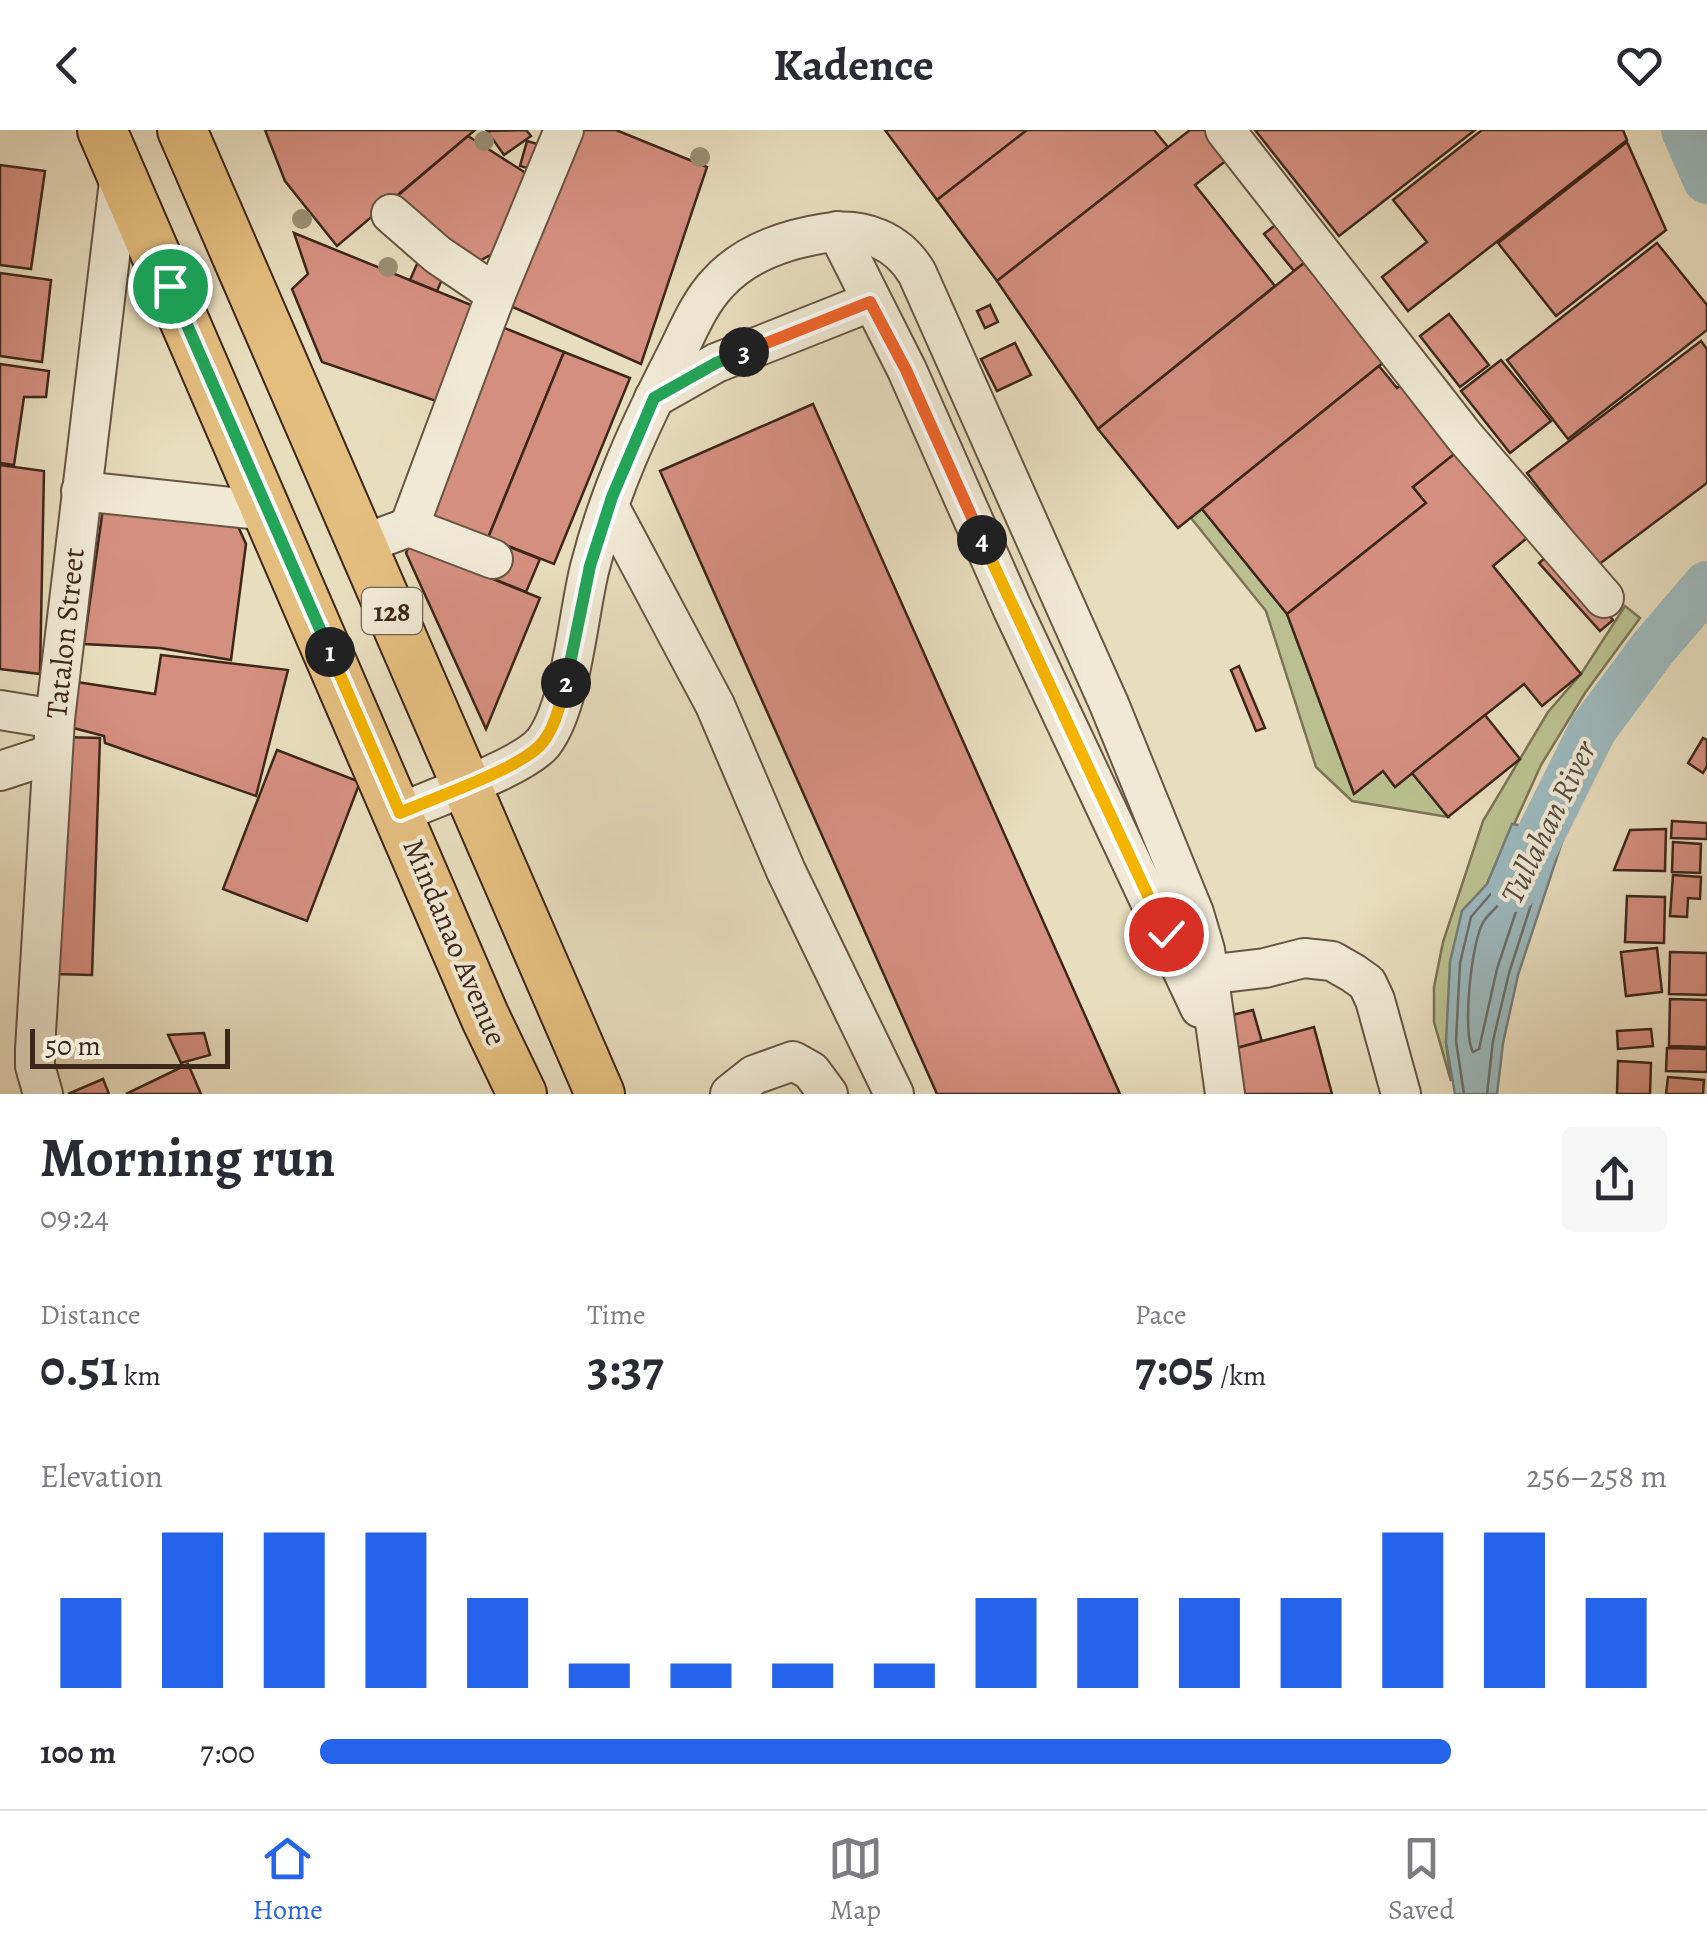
<!DOCTYPE html>
<meta charset="utf-8">
<style>
body{margin:0;font-family:Alegreya,serif;background:#f7f7f7;color:#2b2b33;height:100vh;display:flex;flex-direction:column;font-size:38px;white-space:nowrap}
*{box-sizing:border-box;margin:0}
p{font-size:32px;color:#7c7c81}
.icon{flex:none;width:55px;height:55px;fill:none;stroke:currentColor;stroke-width:2;stroke-linecap:round;stroke-linejoin:round}
.map{position:relative;height:964px;overflow:hidden}
.details{display:flex;flex-direction:column;background:#fff;flex:1}
.details>*{flex:none}
.scale{position:absolute;left:30px;bottom:25px;width:200px;box-sizing:border-box;padding-left:10px;border:5px solid #3d271a;border-top:0;font-size:28px;line-height:35px;white-space:nowrap;color:#3d271a;-webkit-text-stroke:8px #f0e9d5;paint-order:stroke}
.pin{position:absolute;display:grid;place-items:center;width:85px;height:85px;color:#fff;margin:-42px;border:5px solid #fff;border-radius:50%;box-shadow:0 2px 10px #0007}
.km{position:absolute;width:50px;height:50px;margin:-25px;border-radius:50%;background:#222;color:#fff;font-size:28px;line-height:50px;text-align:center}
.round{display:grid;place-items:center;flex:none;width:105px;height:105px;border-radius:10px;background:#f7f7f7}
.overview{display:flex;align-items:center;justify-content:space-between;height:170px;padding:0 40px}
h1{font-size:55px;font-weight:700;line-height:75px}
.metrics{display:grid;grid-template-columns:repeat(3,1fr);gap:15px;height:170px;padding:10px 40px}
.metrics div{display:grid;align-content:center}
.metrics b{font-size:50px;font-weight:700}
.metrics small{font-size:28px;font-weight:400}
.metrics p{font-size:28px}
.chart{height:280px;padding:20px 40px}
.chart p{display:flex;justify-content:space-between}
.chart svg{width:100%;height:180px;margin-top:10px;stroke:#2563eb;stroke-width:6}
ul{padding:0 40px;list-style:none;font-size:32px}
li{display:grid;grid-template-columns:160px 120px 1fr;align-items:center;height:75px}
li i{height:25px;border-radius:12px;background:#2563eb}
header{display:flex;justify-content:space-between;align-items:center;height:130px;padding:0 40px;background:#fff;font-size:45px;font-weight:700}
.tabs{display:flex;justify-content:space-around;align-items:center;height:140px;border-top:2px solid #e1e1e2;background:#fff;font-size:28px;color:#7c7c81}
.tabs a{display:grid;justify-items:center;gap:5px}
.tabs .current{color:#2563eb}
.map>svg:first-child{display:block}
.green{fill:#bac08f;stroke:#7c7454;stroke-width:2.5}
.water{fill:#9cb9bd;stroke:#767f7c;stroke-width:2.5}
.lines{fill:none;stroke-linecap:round;stroke-linejoin:round}
.shore{stroke:#6c706c;stroke-width:2.5}
.river{stroke:#9cb9bd;stroke-width:48}
.building{fill:#d58f7f;stroke:#3d271a;stroke-width:2.5}
.minor-casing{stroke:#685443;stroke-width:42}
.major-casing{stroke:#3d271a;stroke-width:52}
.minor{stroke:#f0e9d5;stroke-width:38}
.major{stroke:#e4be7f;stroke-width:48}
.tree{fill:#9b8e74}
.split-1-casing{stroke:#fff;stroke-width:20}
.split-2-casing{stroke:#fff;stroke-width:20}
.split-3-casing{stroke:#fff;stroke-width:20}
.split-4-casing{stroke:#fff;stroke-width:20}
.split-5-casing{stroke:#fff;stroke-width:20}
.split-1{stroke:#22a559;stroke-width:12}
.split-2{stroke:#f5b400;stroke-width:12}
.split-3{stroke:#22a559;stroke-width:12}
.split-4{stroke:#f0652b;stroke-width:12}
.split-5{stroke:#f5b400;stroke-width:12}
.labels{text-anchor:middle;stroke-width:8;stroke-linejoin:round;paint-order:stroke}
.shield{fill:#f0e9d5;stroke:#736152;stroke-width:2.5}
.shield-label{font-size:28px;font-weight:bold;fill:#3d271a}
.street-label{font-size:30px;fill:#3d271a;stroke:#f0e9d5}
.water-label{font-size:32px;font-style:italic;fill:#554c43;stroke:#f0e9d5}
</style>
<header><svg class="icon" aria-label="back" viewBox="0 0 24 24"><path d="M15 5l-7 7 7 7"/></svg>Kadence<svg class="icon" aria-label="heart" viewBox="0 0 24 24"><path d="M12 20l-8-8c-3-5 5-10 8-4 3-6 11-1 8 4z"/></svg></header>
<div class="map">
<svg width="1707" height="964" viewBox="0 0 1707 964">
<rect width="100%" height="100%" fill="#e8ddbe"/>
<filter id="stains"><feTurbulence type="fractalNoise" baseFrequency=".002" numOctaves="4"/><feColorMatrix values="0 0 0 0 .2 0 0 0 0 .09 0 0 0 0 .02 0 0 0 .5 -.17"/></filter>
<radialGradient id="worn" r=".72"><stop offset=".6" stop-color="#630" stop-opacity="0"/><stop offset="1" stop-color="#630" stop-opacity=".3"/></radialGradient>
<!-- green -->
<g class="green">
<path d="M1202 379 1287 484 1354 664 1383 641 1395 657 1412 643 1448 687 1352 671 1316 637 1266 481 1191 388Z"/>
<path d="M1625 476 1640 488 1585 563 1541 635 1487 754 1462 781 1446 912 1451 951 1434 892V857L1443 812 1483 691 1548 582 1581 544Z"/>
</g>
<!-- water -->
<path class="water" d="M1512 694 1565 703 1518 845 1503 913 1497 964H1455L1446 912 1450 832 1462 781 1487 754Z"/>
<g class="lines">
<!-- shore -->
<g class="shore">
<path d="M1530 721 1534 727 1497 839 1479 919 1473 922C1462 904 1471 810 1484 791 1490 782 1499 776 1505 767 1513 754 1518 737 1524 723Z"/>
<path d="M1464 964 1456 911 1460 833 1471 787 1495 759 1518 707 1547 710 1550 716 1509 843 1493 911 1487 964"/>
</g>
<!-- river -->
<g class="river">
<path d="M1685 0 1707 50"/>
<path d="M1514 758 1593 599 1653 518 1707 455"/>
</g>
</g>
<!-- building -->
<g class="building">
<path d="M265 0H475L337 116 285 51Z"/>
<path d="M526 0 531 6 504 25 487 1Z"/>
<path d="M574 0H616L707 37 641 234 504 173Z"/>
<path d="M885 0H1027L937 70Z"/>
<path d="M1027 0H1154L1168 17 997 151 937 70Z"/>
<path d="M1190 0H1205L1228 29 1195 55 1275 156 1098 299 997 151Z"/>
<path d="M1255 0H1475L1339 106Z"/>
<path d="M1482 0H1623L1627 10 1408 181 1382 147 1427 112 1393 70Z"/>
<path d="M468 6 532 47 506 117 479 131 389 73Z"/>
<path d="M527 11 541 15 534 40 520 36Z"/>
<path d="M1627 12 1666 100 1556 186 1498 113Z"/>
<path d="M0 35 45 41 31 139 0 135Z"/>
<path d="M1278 93 1308 130 1294 141 1264 104Z"/>
<path d="M294 103 476 177 439 272 322 232 292 159 308 144Z"/>
<path d="M1657 113 1707 175V200L1568 309 1507 230Z"/>
<path d="M420 127 447 138 437 161 410 150Z"/>
<path d="M1304 133 1384 232 1178 398 1098 299Z"/>
<path d="M0 143 51 150 42 232 0 226Z"/>
<path d="M990 175 998 192 985 198 977 181Z"/>
<path d="M1449 184 1489 235 1460 257 1420 206Z"/>
<path d="M497 195 564 222 488 408 421 381Z"/>
<path d="M1701 211 1707 219V353L1598 435 1527 343Z"/>
<path d="M1015 213 1031 245 997 261 981 229Z"/>
<path d="M564 222 630 248 554 434 488 408Z"/>
<path d="M1501 230 1551 291 1510 323 1461 261Z"/>
<path d="M0 234 49 241 46 267H24L14 335 0 333Z"/>
<path d="M1379 236 1397 258 1402 254 1458 322 1413 357 1426 373 1287 484 1202 379Z"/>
<path d="M813 274 1120 964H937L660 341Z"/>
<path d="M1463 317 1533 403 1493 436 1581 544 1542 576 1524 554 1395 657 1383 641 1354 664 1287 484 1426 373 1413 357Z"/>
<path d="M0 335 44 341 40 544 0 539Z"/>
<path d="M104 371 236 392 246 414 231 530 160 518 84 514Z"/>
<path d="M409 415 540 468 486 599 406 423Z"/>
<path d="M507 416 540 429 526 462 494 449Z"/>
<path d="M1556 418 1613 490 1600 501 1539 433Z"/>
<path d="M161 525 288 540 256 666 105 613 104 606 62 595 70 551 155 564Z"/>
<path d="M1239 536 1265 598 1256 601 1231 540Z"/>
<path d="M1485 585 1520 629 1448 687 1412 643Z"/>
<path d="M62 607 100 608 92 845 54 844Z"/>
<path d="M1703 608 1707 610V636L1703 643 1688 633Z"/>
<path d="M277 620 360 652 307 791 223 759Z"/>
<path d="M1672 691 1707 693V709L1671 708Z"/>
<path d="M1666 699 1665 741 1614 740 1630 700Z"/>
<path d="M1673 712 1701 714 1700 743 1672 742Z"/>
<path d="M1673 745 1701 747 1700 769 1688 768 1687 787 1670 786Z"/>
<path d="M1627 766 1665 767 1664 813 1625 812Z"/>
<path d="M1657 818 1662 862 1626 866 1621 822Z"/>
<path d="M1670 822 1707 823V865L1669 864Z"/>
<path d="M1670 869 1707 870V917L1669 916Z"/>
<path d="M1253 880 1262 912 1233 919 1224 887Z"/>
<path d="M1314 897 1332 964H1245L1233 919Z"/>
<path d="M1651 899 1653 916 1618 919 1617 901Z"/>
<path d="M204 903 210 925 181 933 168 905Z"/>
<path d="M1667 918 1707 919V942L1666 941Z"/>
<path d="M1618 931 1651 933 1650 964H1617Z"/>
<path d="M188 934 201 964H126Z"/>
<path d="M1668 947 1704 950 1703 964H1666Z"/>
<path d="M103 949 109 964H68Z"/>
</g>
<g class="lines">
<!-- minor casing -->
<g class="minor-casing">
<g id="minor">
<path d="M1225 0 1464 306 1604 468"/>
<path d="M391 84 438 125 496 164"/>
<path d="M837 101 907 240 1013 480 1200 878"/>
<path d="M654 268 716 233 870 172"/>
<path d="M81 361 269 381"/>
<path d="M609 376 715 575 786 741 894 964"/>
<path d="M409 397 496 164 564 0"/>
<path d="M385 406 409 397 493 429"/>
<path d="M0 580 55 589"/>
<path d="M0 641 52 624"/>
<path d="M400 683C433 668 522 638 543 613 572 576 578 483 590 437 609 362 641 293 676 225 688 201 699 173 718 153 746 122 787 109 826 103 864 97 898 111 917 143L1109 574 1194 783 1205 820 1225 964"/>
<path d="M1206 845 1265 838 1304 828 1332 831 1353 843 1367 853 1375 870 1401 964"/>
<path d="M43 964 35 936V919L55 589 120 43"/>
<path d="M730 964 754 945 793 931 811 941 828 964"/>
</g>
</g>
<!-- major casing -->
<g class="major-casing">
<g id="major">
<path d="M102 0 485 887 522 964"/>
<path d="M182 0 600 964"/>
</g>
</g>
<!-- minor -->
<use href="#minor" class="minor"/>
<!-- major -->
<use href="#major" class="major"/>
</g>
<!-- trees -->
<g class="tree">
<circle cx="484" cy="11" r="10"/>
<circle cx="700" cy="27" r="10"/>
<circle cx="302" cy="89" r="10"/>
<circle cx="388" cy="137" r="10"/>
</g>
<g class="lines">
<!-- split-1 casing -->
<g class="split-1-casing">
<path id="split-1" d="M170 156 330 522"/>
</g>
<!-- split-2 casing -->
<g class="split-2-casing">
<path id="split-2" d="M330 522 400 683C433 668 523 638 543 612 556 595 560 573 566 553"/>
</g>
<!-- split-3 casing -->
<g class="split-3-casing">
<path id="split-3" d="M566 553 590 436 612 367 654 268 716 233 744 222"/>
</g>
<!-- split-4 casing -->
<g class="split-4-casing">
<path id="split-4" d="M744 222 870 172 906 240 982 410"/>
</g>
<!-- split-5 casing -->
<g class="split-5-casing">
<path id="split-5" d="M982 410 1166 804"/>
</g>
<!-- split-1 -->
<use href="#split-1" class="split-1"/>
<!-- split-2 -->
<use href="#split-2" class="split-2"/>
<!-- split-3 -->
<use href="#split-3" class="split-3"/>
<!-- split-4 -->
<use href="#split-4" class="split-4"/>
<!-- split-5 -->
<use href="#split-5" class="split-5"/>
</g>
<g class="labels">
<!-- shield labels -->
<rect class="shield" x="362" y="458" width="60" height="46" rx="8"/>
<g class="shield-label">
<text x="392" y="491">128</text>
</g>
<!-- street labels -->
<g class="street-label">
<text transform="translate(65 503) rotate(-84)" y="10">Tatalon Street</text>
<text transform="translate(455 812) rotate(67)" y="10">Mindanao Avenue</text>
</g>
<!-- water labels -->
<g class="water-label">
<text transform="translate(1548 692) rotate(-64)" y="11">Tullahan River</text>
</g>
</g>
<rect width="100%" height="100%" filter="url(#stains)"/>
<rect width="100%" height="100%" fill="url(#worn)"/>
</svg>
<div class="scale">50 m</div>
<div class="pin" style="left:170px;top:156px;background:#1e9e55"><svg class="icon" aria-label="arrive" viewBox="0 0 24 24"><path d="M6 21V4h12l-3 4 3 4H6"/></svg></div>
<div class="pin" style="left:1166px;top:804px;background:#d93025"><svg class="icon" aria-label="check" viewBox="0 0 24 24"><path d="M5 12l5 5 9-10"/></svg></div>
<b class="km" style="left:330px;top:522px">1</b>
<b class="km" style="left:566px;top:553px">2</b>
<b class="km" style="left:744px;top:222px">3</b>
<b class="km" style="left:982px;top:410px">4</b>
</div>
<section class="details">
<div class="overview"><div><h1>Morning run</h1><p>09:24</p></div><a class="round"><svg class="icon" aria-label="share" viewBox="0 0 24 24"><path d="M12 15V3M7 8l5-5 5 5M5 13v7h14v-7"/></svg></a></div>
<div class="metrics">
<div><p>Distance</p><b>0.51<small> km</small></b></div>
<div><p>Time</p><b>3:37</b></div>
<div><p>Pace</p><b>7:05<small> /km</small></b></div>
</div>
<div class="chart"><p><span>Elevation</span>256–258 m</p>
<svg viewBox="0 0 160 44" preserveAspectRatio="none"><path d="M5 44V22M15 44V6M25 44V6M35 44V6M45 44V22M55 44V38M65 44V38M75 44V38M85 44V38M95 44V22M105 44V22M115 44V22M125 44V22M135 44V6M145 44V6M155 44V22"/></svg>
</div>
<ul>
<li><b>100 m</b>7:00<i style="width:84%"></i></li>
</ul>
</section>
<nav class="tabs">
<a class="current"><svg class="icon" aria-label="home" viewBox="0 0 24 24"><path d="M3 11l9-7 9 7M6 9v11h12V9"/></svg>Home</a>
<a><svg class="icon" aria-label="map" viewBox="0 0 24 24"><path d="M3 6l6-2 6 2 6-2v14l-6 2-6-2-6 2zM9 4v14M15 6v14"/></svg>Map</a>
<a><svg class="icon" aria-label="saved" viewBox="0 0 24 24"><path d="M7 4h10v16l-5-4-5 4z"/></svg>Saved</a>
</nav>
